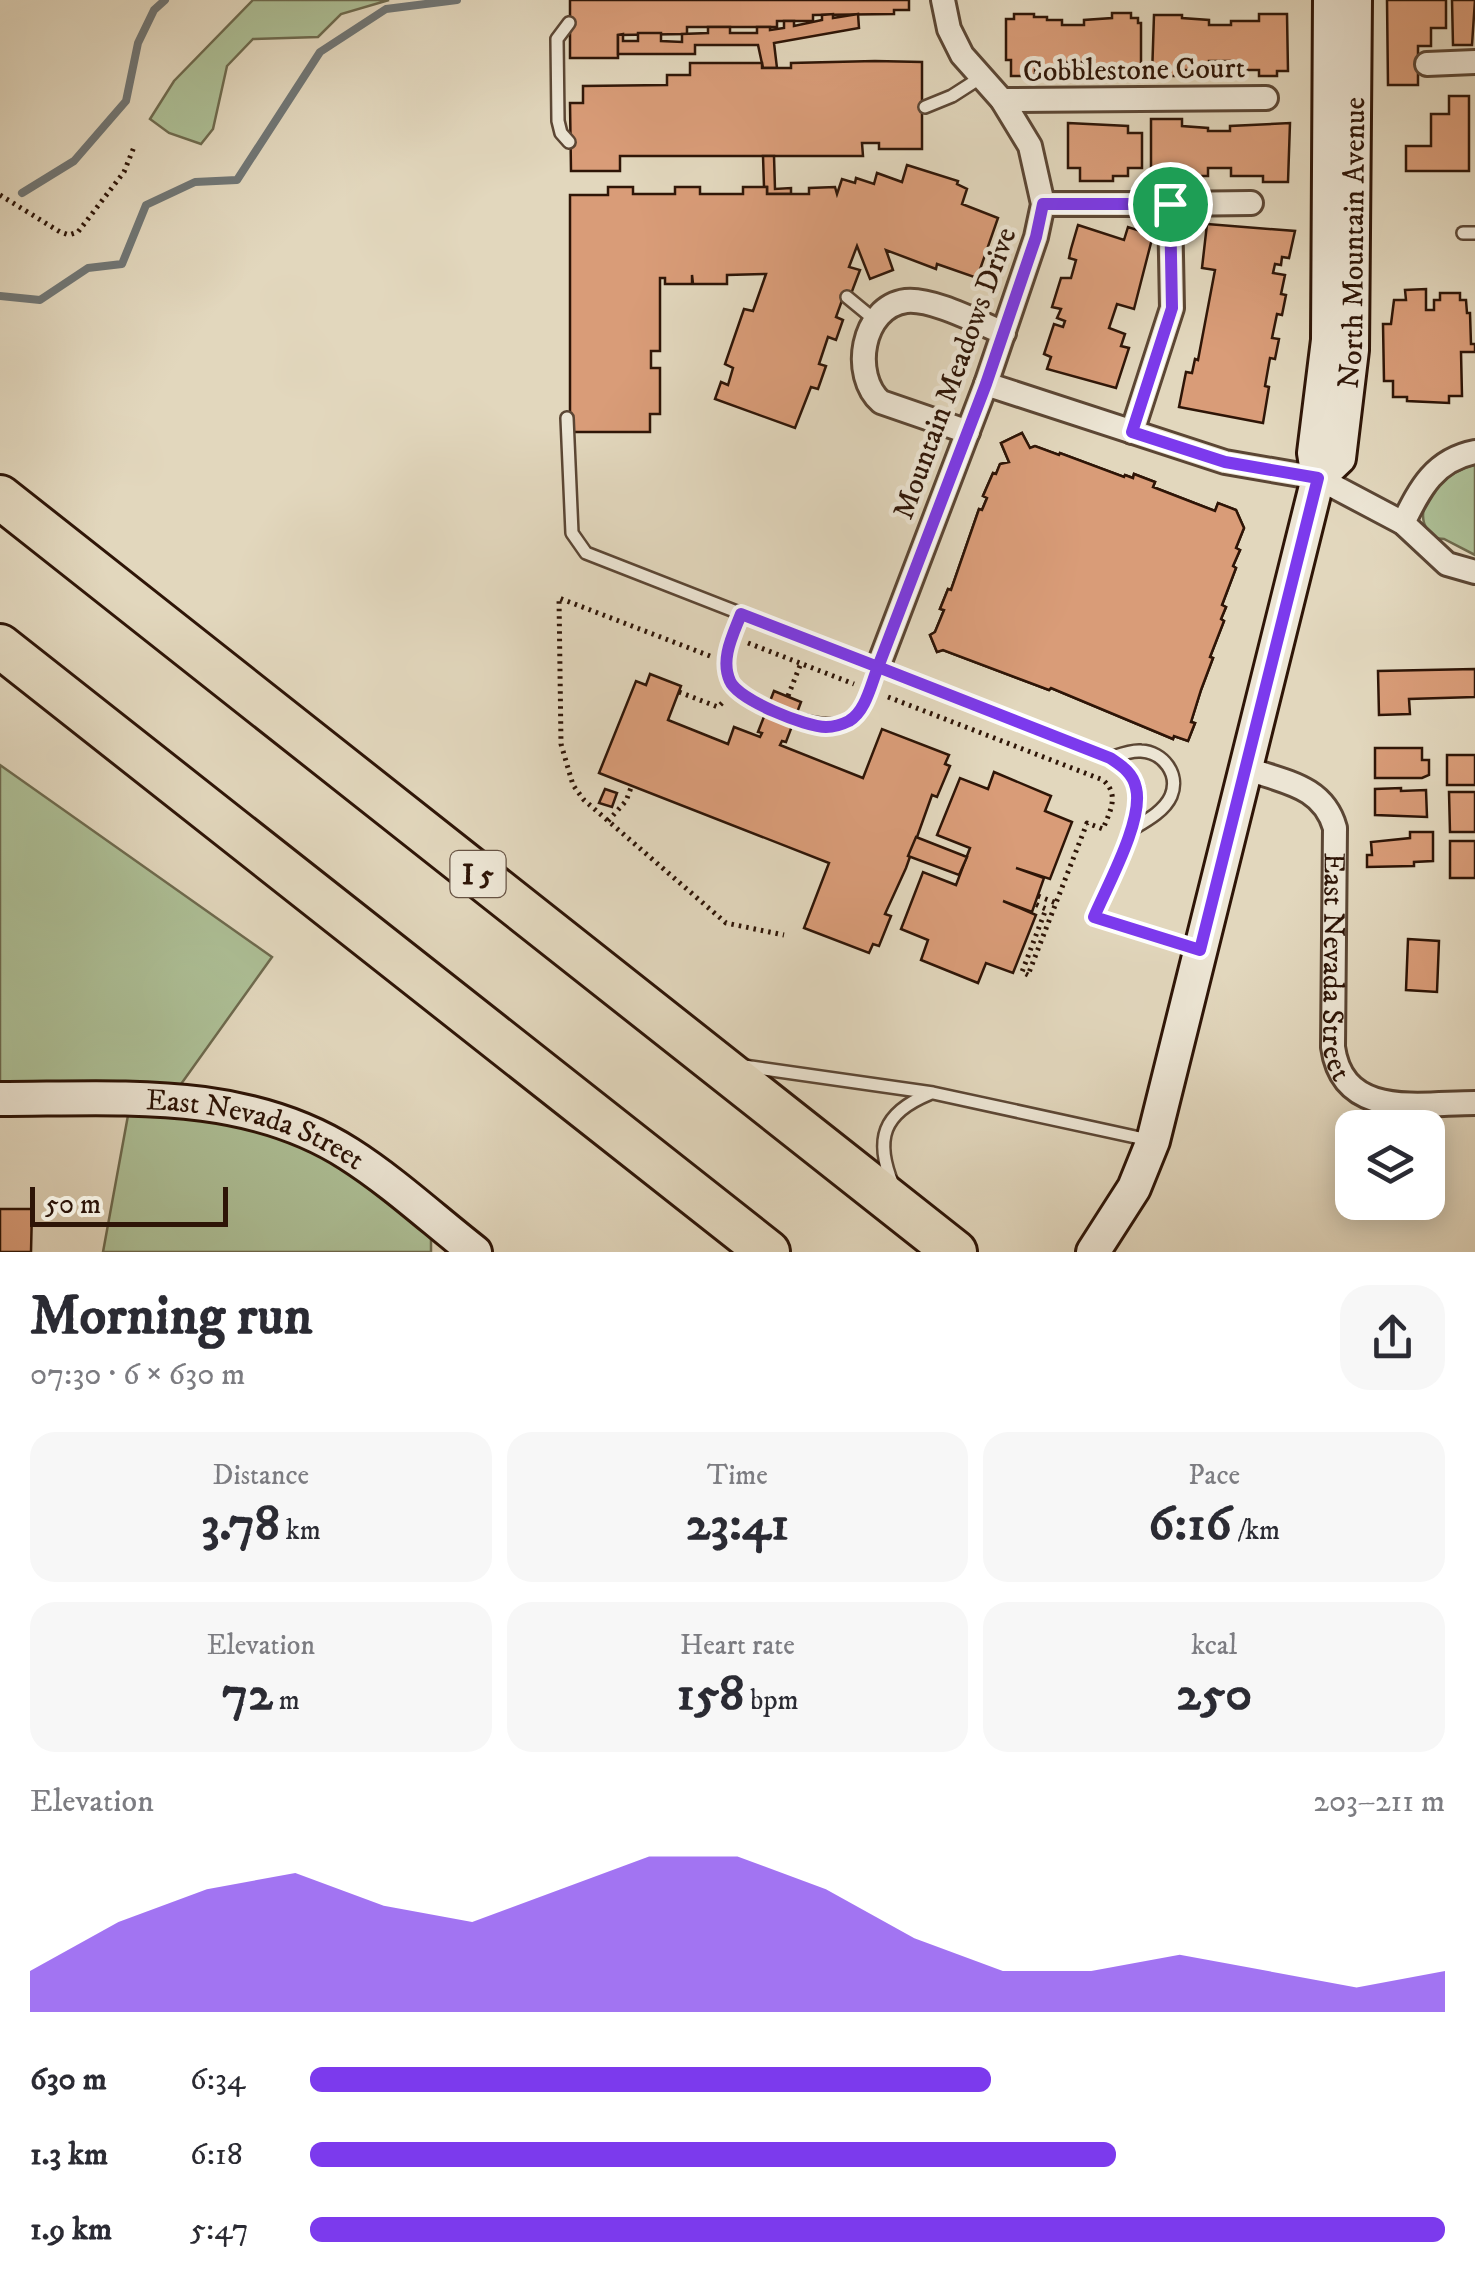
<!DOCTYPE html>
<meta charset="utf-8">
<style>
body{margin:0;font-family:"IM FELL DW Pica",serif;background:#f7f7f7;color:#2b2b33;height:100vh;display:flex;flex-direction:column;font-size:38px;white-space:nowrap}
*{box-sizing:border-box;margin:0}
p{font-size:32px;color:#7c7c81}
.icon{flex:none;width:55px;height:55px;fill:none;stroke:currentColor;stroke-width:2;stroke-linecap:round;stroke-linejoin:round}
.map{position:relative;height:1252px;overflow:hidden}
.drawer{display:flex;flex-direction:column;background:#fff;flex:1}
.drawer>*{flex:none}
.buttons{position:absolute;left:1335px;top:1110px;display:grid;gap:20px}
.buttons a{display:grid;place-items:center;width:110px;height:110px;border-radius:20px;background:#fff;box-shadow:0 5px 25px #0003;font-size:50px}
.scale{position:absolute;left:30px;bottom:25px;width:198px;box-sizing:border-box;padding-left:10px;border:5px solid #2e1507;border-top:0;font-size:28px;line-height:35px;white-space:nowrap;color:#2e1507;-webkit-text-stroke:8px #ece5d4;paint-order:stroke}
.pin{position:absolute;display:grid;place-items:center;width:85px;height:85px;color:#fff;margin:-42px;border:5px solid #fff;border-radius:50%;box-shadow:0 2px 10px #0007}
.round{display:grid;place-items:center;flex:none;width:105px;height:105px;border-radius:30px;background:#f7f7f7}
.overview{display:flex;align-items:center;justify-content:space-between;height:170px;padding:0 30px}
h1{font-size:55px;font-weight:800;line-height:75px}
.stats{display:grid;grid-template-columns:repeat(3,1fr);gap:15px;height:170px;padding:10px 30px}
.stats div{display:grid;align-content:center;border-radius:25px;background:#f7f7f7;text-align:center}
.stats b{font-size:50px;font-weight:800}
.stats small{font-size:28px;font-weight:400}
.stats p{font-size:28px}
.chart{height:280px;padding:20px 30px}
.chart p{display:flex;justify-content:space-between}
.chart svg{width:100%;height:180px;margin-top:10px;fill:#7c3aed;opacity:.7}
ul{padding:0 30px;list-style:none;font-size:32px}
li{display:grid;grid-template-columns:160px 120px 1fr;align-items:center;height:75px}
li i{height:25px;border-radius:12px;background:#7c3aed}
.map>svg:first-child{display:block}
.green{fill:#adbf96;stroke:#6e6a4e;stroke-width:2.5}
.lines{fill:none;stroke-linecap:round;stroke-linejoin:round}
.stream{stroke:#707675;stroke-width:8}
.building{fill:#d99c78;stroke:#2e1507;stroke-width:2.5;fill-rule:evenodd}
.lane-casing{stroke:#5b4634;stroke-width:16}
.street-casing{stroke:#5b4634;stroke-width:28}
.secondary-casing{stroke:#2e1507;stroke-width:38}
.highway-casing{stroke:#2e1507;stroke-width:48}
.path{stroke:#2e1507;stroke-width:5;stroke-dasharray:2.5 5;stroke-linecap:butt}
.lane{stroke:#ece5d4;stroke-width:11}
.street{stroke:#ece5d4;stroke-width:22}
.secondary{stroke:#ece5d4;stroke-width:32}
.highway{stroke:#e2d7bd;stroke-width:42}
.route-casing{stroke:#fff;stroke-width:20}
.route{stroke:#7c3aed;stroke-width:12}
.labels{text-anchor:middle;stroke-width:9;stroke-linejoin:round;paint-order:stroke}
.shield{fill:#ece5d4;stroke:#675344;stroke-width:2.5}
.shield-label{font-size:28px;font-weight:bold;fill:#2e1507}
.street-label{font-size:30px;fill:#2e1507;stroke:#ece5d4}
</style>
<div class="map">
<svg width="1475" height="1252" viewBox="0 0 1475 1252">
<rect width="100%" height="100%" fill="#e2d7bd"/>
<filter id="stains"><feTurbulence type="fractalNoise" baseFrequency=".002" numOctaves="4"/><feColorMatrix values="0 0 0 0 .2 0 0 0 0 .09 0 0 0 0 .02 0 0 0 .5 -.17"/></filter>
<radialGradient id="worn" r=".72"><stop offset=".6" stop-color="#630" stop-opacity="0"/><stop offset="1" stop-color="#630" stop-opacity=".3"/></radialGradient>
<!-- green -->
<g class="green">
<path d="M253 0H389L341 14 318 37 253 39 227 66 213 129 201 144 169 133 150 119 174 81Z"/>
<path d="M1475 465V555L1444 539 1433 538C1430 533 1426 529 1424 523 1417 496 1452 469 1475 465Z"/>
<path d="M0 765 272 957 171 1098 231 1107 431 1217V1252H103L131 1099H0Z"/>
</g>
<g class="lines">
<!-- stream -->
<g class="stream">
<path d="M22 193 74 161 126 101 138 43 154 10 165 0"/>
<path d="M0 296 40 300 88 268 122 264 146 205 195 182 237 180 320 52 386 9 457 0"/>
</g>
</g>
<!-- building -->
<g class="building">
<path d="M570 0H909V10H894V14L813 15V21H777V27H687V34L618 35V58H570Z"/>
<path d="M1387 0H1446V28H1431V46H1418V85H1388Z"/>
<path d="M1452 0H1475L1472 45H1453Z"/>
<path d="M1112 13H1131V18H1138V23H1141V76H1113V70L1084 71V62H1063V71L1035 70V76H1011V60H1006V19H1014V14H1034V17H1047V20H1062V25H1084V20L1112 18Z"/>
<path d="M833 14V18L858 14 859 28 774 43 777 68H763L758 45H695V54H618V35L623 34V41H638V33H661V41L682 42V34L708 33V27H730V33H757V27H770V30L784 28V21H794V26L822 20V15Z"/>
<path d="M1259 14H1287L1288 71H1277V76H1259V70H1231V61H1209V70H1181V76H1152L1154 15H1182V18L1209 20V25H1231V21H1259Z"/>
<path d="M875 61 922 62V149H879V143H862L863 156H620V171H571L570 103H583V86L667 85V75H690V63H762V68H791V63Z"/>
<path d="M1449 96H1469V171H1406V146H1431V114H1449Z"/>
<path d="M1151 119H1182V126L1208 128V131H1230V126L1290 123 1288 182H1263V176H1231V168H1208V176H1178V182H1151Z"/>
<path d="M1068 123 1128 126V133H1142V168H1128V176H1113V181H1080V168H1068Z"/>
<path d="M763 156H774L775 189 791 188V194H767V187H764Z"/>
<path d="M907 165 958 181 957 184 967 189 962 204 998 218 977 278 937 264 936 269 886 250 893 270 870 279 857 246 849 267 860 270 851 294 845 292 836 317 843 320 836 340 828 337 819 364 826 366 818 389 811 387 795 428 715 399 721 382 728 385 733 368 725 364 744 309 753 311 766 274 727 275V284H693L692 275V284H665V278H660V351H651V368H660V414H650V432H570V195H608V187H633V194H675V187H700V194H743V187H767V194H809V188L835 187 837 194 842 179 855 183 856 178 874 184 877 173 902 182Z"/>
<path d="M1207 224 1295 231 1289 258 1282 257 1281 265 1275 264 1273 273 1285 275 1281 294 1286 295 1282 315 1277 314 1272 338 1279 339 1275 359 1270 358 1265 386 1269 387 1263 423 1179 407 1186 372 1192 373 1195 359 1198 360 1215 270 1202 268Z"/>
<path d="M1078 225 1124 240 1128 227 1153 235 1134 309 1117 304 1109 328 1125 334 1121 346 1129 348 1116 388 1047 369 1051 357 1044 354 1054 324 1063 327 1065 321 1057 318 1061 309 1052 307 1061 278H1071L1076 260 1069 258 1071 249Z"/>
<path d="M1426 289V310H1434V300H1440V293H1460V300H1466L1467 313H1470L1471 344H1475V352H1461L1462 396H1449V403L1407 401V397H1393V381H1384L1383 324H1391L1394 300H1406L1405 290Z"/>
<path d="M1022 433 1030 448 1035 446 1059 455 1060 453 1124 477 1125 475 1133 478 1134 474 1155 482 1153 487 1215 511 1218 503 1236 510 1244 528 1236 548 1240 550 1233 566 1236 568 1222 605 1226 607 1221 619 1224 621 1210 657 1213 658 1201 690 1191 722 1195 723 1188 741 1174 736 1173 739 1051 688 1049 690 943 650 937 652 930 635 935 632 944 610 940 609 948 589 951 590 979 509 982 510 987 498 983 496 993 473 996 474 1000 464 1009 462 1001 443ZM1042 526 1165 574 1136 645 1014 598Z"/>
<path d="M1022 433 1030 448 1035 446 1059 455 1060 453 1124 477 1125 475 1133 478 1134 474 1155 482 1153 487 1215 511 1218 503 1236 510 1244 528 1236 548 1240 550 1233 566 1236 568 1222 605 1226 607 1221 619 1224 621 1210 657 1213 658 1201 690 1191 722 1195 723 1188 741 1174 736 1173 739 1051 688 1049 690 943 650 937 652 930 635 935 632 944 610 940 609 948 589 951 590 979 509 982 510 987 498 983 496 993 473 996 474 1000 464 1009 462 1001 443Z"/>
<path d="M1475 669V697L1409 699 1410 714 1379 715 1378 671Z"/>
<path d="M650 674 681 686 668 720 728 744 734 727 760 737 762 733 758 732 774 691 801 702 786 742 782 741 780 745 863 778 882 729 949 755 945 764 950 766 937 797 932 795 906 868 885 914 891 916 879 946 873 944 869 953 804 928 829 863 599 773 636 681 646 685Z"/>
<path d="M1375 748H1422V760H1429V775L1422 778H1375Z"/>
<rect x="1447" y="755" width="28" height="30"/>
<path d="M994 772 1051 796 1045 811 1072 822 1050 879 1016 868 1044 878 1032 912 1003 901 1036 915 1013 973 986 963 978 983 921 960 928 940 901 929 923 872 956 885 970 848 937 835 960 778 988 789Z"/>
<path d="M1401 788V791L1426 790 1427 817 1375 815V789Z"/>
<path d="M605 789 617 793 612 807 599 803Z"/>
<path d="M1449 792H1475V832H1450Z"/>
<path d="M1410 832H1433V861L1414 862V866L1367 867V855H1372L1371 842 1410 838Z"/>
<path d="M916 837 967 857 959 875 908 856Z"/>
<rect x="1450" y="841" width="25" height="37"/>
<path d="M1408 939 1439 941 1437 992 1406 990Z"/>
<path d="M0 1209H32L31 1252H0Z"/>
</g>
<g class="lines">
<!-- lane casing -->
<g class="lane-casing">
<g id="lane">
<path d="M569 23 557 39 558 121 561 133 569 142"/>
<path d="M925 107 952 96 980 78"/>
<path d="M1463 233H1475"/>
<path d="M847 297 875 320"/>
<path d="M567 418 572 533 586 553 1110 758C1122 766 1133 773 1136 788 1143 820 1107 886 1094 917L1196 949"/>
<path d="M741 614C733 635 720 659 730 681 741 706 825 735 849 721 866 711 871 684 878 667"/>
<path d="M1110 758C1119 755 1131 750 1141 751 1163 752 1180 774 1171 796 1164 812 1144 822 1129 831"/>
<path d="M744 1066 933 1093 1149 1140"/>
<path d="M893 1185C874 1139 883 1113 929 1094"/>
</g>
</g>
<!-- street casing -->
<g class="street-casing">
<g id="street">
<path d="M1427 64 1475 62"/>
<path d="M1002 100 1266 98"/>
<path d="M1043 204H1170L1172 308 1132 432"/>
<path d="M1170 204 1251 203"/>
<path d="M986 384 1225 462 1318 478 1403 523 1447 564 1475 572"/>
<path d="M968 432 881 402C851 376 861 307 906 301 932 298 979 323 1004 333"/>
<path d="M1403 523C1420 489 1434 460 1475 452"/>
<path d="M878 667 986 384 1036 237 1043 204 1030 146 1002 100 962 55 949 29 943 0"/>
<path id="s1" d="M1245 768C1283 782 1323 785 1335 828L1333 1047C1343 1120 1420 1103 1475 1103"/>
</g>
</g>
<!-- secondary casing -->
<g class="secondary-casing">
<g id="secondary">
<path id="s2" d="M1318 478 1339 458 1352 350 1355 0"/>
<path id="s3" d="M0 1099C118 1099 245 1087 349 1154 393 1182 434 1220 475 1252"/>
<path d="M1093 1252 1134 1188 1153 1141 1318 478 1314 453 1328 340 1330 0"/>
</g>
</g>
<!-- highway casing -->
<g class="highway-casing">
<g id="highway">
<path d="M0 497 955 1252"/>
<path d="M0 646 768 1252"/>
</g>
</g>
<!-- path -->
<g class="path">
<path d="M0 195 60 232 69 235 78 232 124 172 134 147"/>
<path d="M748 643 854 684"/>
<path d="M710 656 559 598 561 744 573 785 584 800 726 923 784 935"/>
<path d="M679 692 718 707 724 701"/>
<path d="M788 696 801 663"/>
<path d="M888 697 1103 780C1120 795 1110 811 1103 829L1087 823 1028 975"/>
<path d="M608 821 626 801 632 785"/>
<path d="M1038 896 1056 903"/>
<path d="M1028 975 1022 972 1046 909 1035 904"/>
</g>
<!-- lane -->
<use href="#lane" class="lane"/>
<!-- street -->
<use href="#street" class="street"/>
<!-- secondary -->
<use href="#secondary" class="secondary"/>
<!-- highway -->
<use href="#highway" class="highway"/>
</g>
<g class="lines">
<!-- route casing -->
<g class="route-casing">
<path id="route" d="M1170 204H1043L1036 237 986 384 878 667 741 614C733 635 720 659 730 681 738 700 806 727 826 727 833 727 843 724 849 721 866 711 871 684 878 667L1110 758C1122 766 1133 773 1136 788 1144 820 1107 886 1094 917L1200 950 1318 478 1225 462 1132 432 1172 308 1170 204"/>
</g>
<!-- route -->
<use href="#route" class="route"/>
</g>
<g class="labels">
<!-- shield labels -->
<rect class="shield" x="450.5" y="851" width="55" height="46" rx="8"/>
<g class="shield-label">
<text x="478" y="884">I 5</text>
</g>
<!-- street labels -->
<g class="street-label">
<text transform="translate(1134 69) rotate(-1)" y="10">Cobblestone Court</text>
<text dy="10" stroke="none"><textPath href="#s2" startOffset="245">North Mountain Avenue</textPath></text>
<text transform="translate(954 373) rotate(-70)" y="10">Mountain Meadows Drive</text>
<text dy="10" stroke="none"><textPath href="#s1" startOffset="252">East Nevada Street</textPath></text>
<text dy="10" stroke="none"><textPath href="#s3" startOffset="260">East Nevada Street</textPath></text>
</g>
</g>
<rect width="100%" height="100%" filter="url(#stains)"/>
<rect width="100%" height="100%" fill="url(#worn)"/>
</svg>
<div class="buttons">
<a><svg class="icon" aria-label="layers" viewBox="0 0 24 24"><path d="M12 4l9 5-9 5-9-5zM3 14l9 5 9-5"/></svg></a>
</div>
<div class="scale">50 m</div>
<div class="pin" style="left:1170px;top:204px;background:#1e9e55"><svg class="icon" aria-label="arrive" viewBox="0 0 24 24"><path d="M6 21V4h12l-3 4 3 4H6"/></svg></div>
</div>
<section class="drawer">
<div class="overview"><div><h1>Morning run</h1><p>07:30 · 6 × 630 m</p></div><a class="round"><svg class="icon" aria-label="share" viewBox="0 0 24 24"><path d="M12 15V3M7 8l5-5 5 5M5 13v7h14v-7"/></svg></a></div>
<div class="stats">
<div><p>Distance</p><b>3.78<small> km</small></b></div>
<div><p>Time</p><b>23:41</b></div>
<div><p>Pace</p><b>6:16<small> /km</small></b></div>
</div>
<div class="stats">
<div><p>Elevation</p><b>72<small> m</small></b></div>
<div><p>Heart rate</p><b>158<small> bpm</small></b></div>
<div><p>kcal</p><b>250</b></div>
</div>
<div class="chart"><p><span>Elevation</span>203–211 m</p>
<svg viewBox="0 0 160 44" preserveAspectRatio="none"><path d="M0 44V34L10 22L20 14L30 10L40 18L50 22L60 14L70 6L80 6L90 14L100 26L110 34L120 34L130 30L140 34L150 38L160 34V44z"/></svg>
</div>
<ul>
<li><b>630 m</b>6:34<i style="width:60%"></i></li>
<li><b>1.3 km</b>6:18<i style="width:71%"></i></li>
<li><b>1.9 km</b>5:47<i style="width:100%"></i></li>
</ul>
</section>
